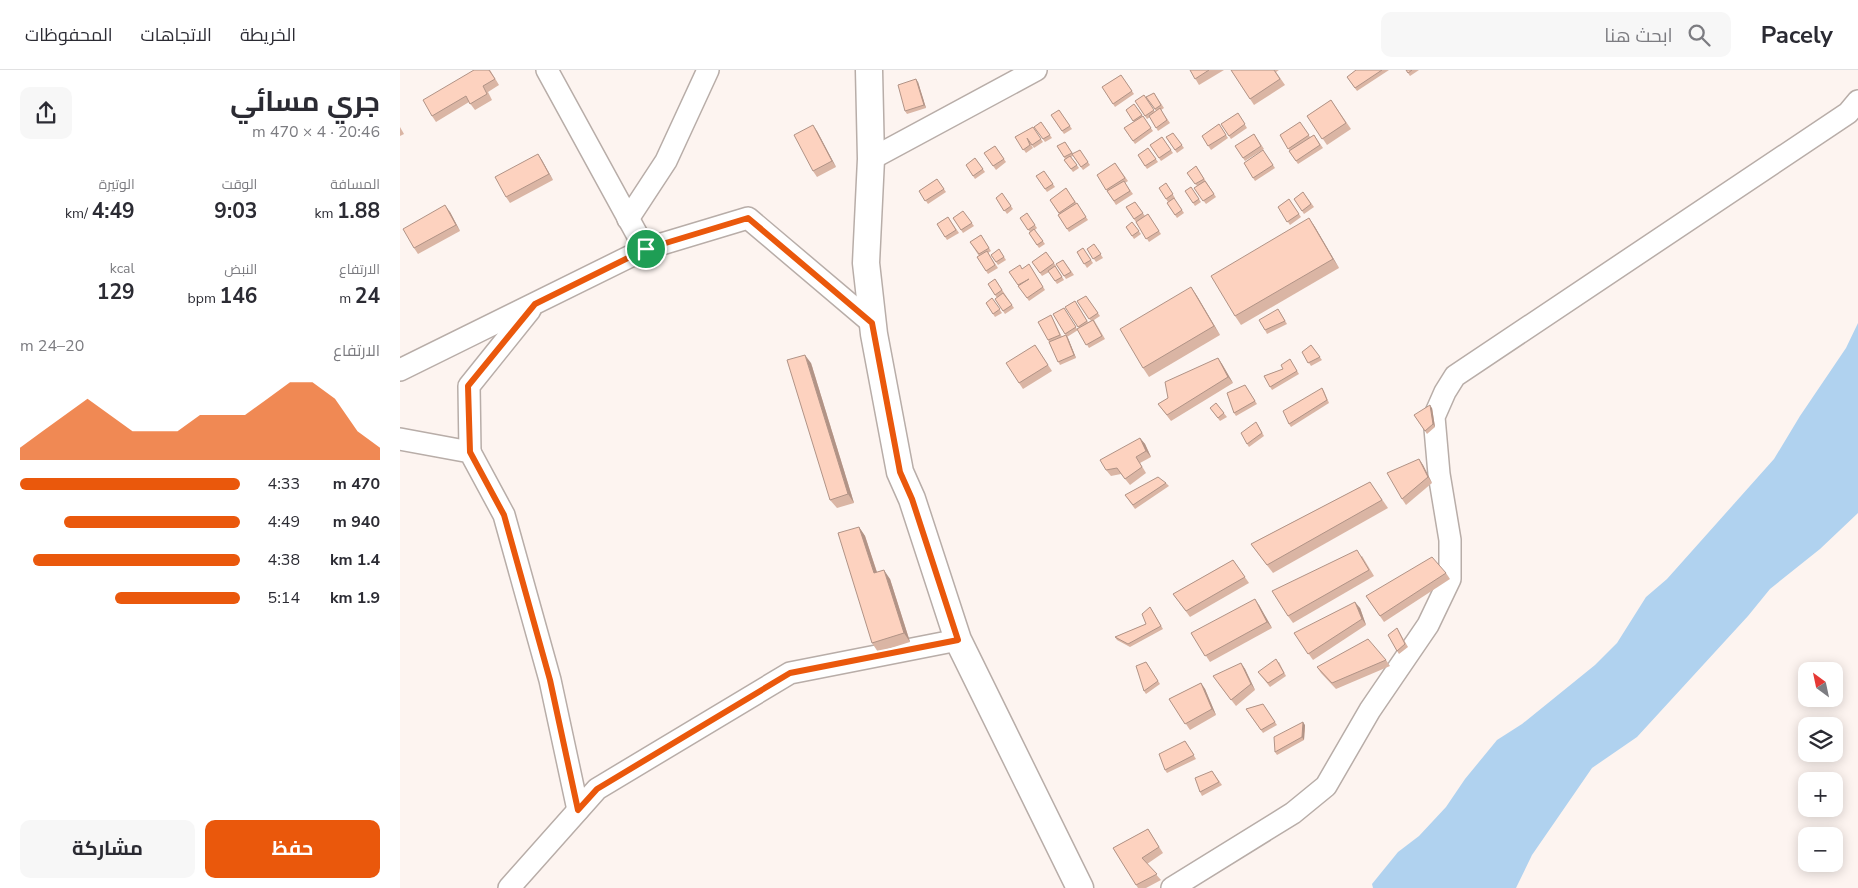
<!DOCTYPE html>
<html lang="ar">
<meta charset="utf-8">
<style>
body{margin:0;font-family:"Nunito Sans",Cairo,sans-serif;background:#f7f7f7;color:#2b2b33;direction:rtl;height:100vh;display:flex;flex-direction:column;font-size:19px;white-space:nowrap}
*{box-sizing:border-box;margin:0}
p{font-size:16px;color:#7c7c81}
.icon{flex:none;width:28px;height:28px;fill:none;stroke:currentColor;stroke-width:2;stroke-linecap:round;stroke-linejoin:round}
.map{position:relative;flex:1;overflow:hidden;direction:ltr}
.panel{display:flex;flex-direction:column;background:#fff;width:400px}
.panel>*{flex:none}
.needle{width:32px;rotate:327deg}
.buttons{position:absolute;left:1398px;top:592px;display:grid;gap:10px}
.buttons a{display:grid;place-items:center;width:45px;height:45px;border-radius:10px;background:#fff;box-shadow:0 2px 12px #0003;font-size:25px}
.pin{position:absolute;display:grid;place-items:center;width:42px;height:42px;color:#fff;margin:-21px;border:2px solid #fff;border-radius:50%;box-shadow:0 1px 5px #0007}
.round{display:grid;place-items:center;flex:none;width:52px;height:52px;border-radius:10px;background:#f7f7f7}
.headline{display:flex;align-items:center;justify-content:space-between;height:85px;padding:0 20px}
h1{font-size:28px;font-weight:700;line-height:38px}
.metrics{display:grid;grid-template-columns:repeat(3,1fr);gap:8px;height:85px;padding:5px 20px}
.metrics div{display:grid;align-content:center}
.metrics b{font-size:21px;font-weight:700}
.metrics small{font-size:14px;font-weight:400}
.metrics p{font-size:14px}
.chart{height:140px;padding:10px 20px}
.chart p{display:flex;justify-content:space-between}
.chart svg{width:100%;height:90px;margin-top:5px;fill:#ea580c;opacity:.7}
.button{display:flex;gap:10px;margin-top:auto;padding:10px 20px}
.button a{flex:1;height:58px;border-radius:10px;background:#ea580c;color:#fff;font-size:20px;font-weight:700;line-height:58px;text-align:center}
.button a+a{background:#f7f7f7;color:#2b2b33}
ul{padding:0 20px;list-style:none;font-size:16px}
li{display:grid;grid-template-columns:80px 60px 1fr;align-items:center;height:38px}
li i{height:12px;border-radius:6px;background:#ea580c}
header{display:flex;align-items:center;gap:30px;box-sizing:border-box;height:70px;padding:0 25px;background:#fff;border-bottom:1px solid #e1e1e2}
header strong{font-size:24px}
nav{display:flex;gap:28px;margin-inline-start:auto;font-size:18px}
.search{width:350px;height:45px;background:#f7f7f7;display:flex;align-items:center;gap:12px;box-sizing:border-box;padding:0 18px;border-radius:10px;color:#7c7c81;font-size:19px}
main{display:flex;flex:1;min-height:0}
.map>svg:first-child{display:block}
.water{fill:#b0d2ef}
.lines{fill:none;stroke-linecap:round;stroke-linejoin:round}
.minor-casing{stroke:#b8ada8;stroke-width:24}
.tertiary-casing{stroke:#b8ada8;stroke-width:29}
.minor{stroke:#fff;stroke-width:21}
.tertiary{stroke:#fff;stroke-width:26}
.wall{fill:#dab5a4}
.shaded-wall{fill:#b19386}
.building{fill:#fdd2bf;stroke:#b19386}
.route-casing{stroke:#fff;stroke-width:10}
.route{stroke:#ea580c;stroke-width:6}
</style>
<header>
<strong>Pacely</strong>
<div class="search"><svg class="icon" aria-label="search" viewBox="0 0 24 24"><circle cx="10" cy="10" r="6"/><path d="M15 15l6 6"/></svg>ابحث هنا</div>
<nav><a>الخريطة</a><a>الاتجاهات</a><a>المحفوظات</a></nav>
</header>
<main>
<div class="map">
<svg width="1458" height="818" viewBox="0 0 1458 818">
<rect width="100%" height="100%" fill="#fdf4f0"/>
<!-- water -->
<path class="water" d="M1458 253V443L1420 479 1370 519 1348 546 1237 667 1192 698 1132 785 1116 818H973L972 814 998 782 1019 766 1046 737 1065 709 1097 670 1122 654 1195 595 1217 573 1246 527 1267 509 1374 389 1400 346 1446 278Z"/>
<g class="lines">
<!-- minor casing -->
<g class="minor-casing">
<g id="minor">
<path d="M147 0 245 179"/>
<path d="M471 89 636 0"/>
<path d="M228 149 266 91 308 0"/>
<path d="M0 300 245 179 348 148 472 253"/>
<path d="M0 369 70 382 104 445 150 610 178 740"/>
<path d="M70 382 69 316 130 240"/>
<path d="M109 818 197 719 390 603 558 570"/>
<path d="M772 818 893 743 926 716 970 640 1028 555 1050 509V470L1039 404 1034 347 1045 322 1055 306 1448 43 1458 31"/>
</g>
</g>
<!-- tertiary casing -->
<g class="tertiary-casing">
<path id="tertiary" d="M469 0 471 89 466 193 474 264 500 402 512 429 558 570 680 818"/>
</g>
<!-- minor -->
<use href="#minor" class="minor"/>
<!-- tertiary -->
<use href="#tertiary" class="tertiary"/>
</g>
<!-- wall -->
<g class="wall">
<path d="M90 0 99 15 88 22 92 30 75 40 69 32 36 52 32 46Z"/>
<path d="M790 0H824L799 15Z"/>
<path d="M831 0H879L876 2 885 15 854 35Z"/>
<path d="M956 0H989L957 21 947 7Z"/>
<path d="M1006 0H1019L1010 6Z"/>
<path d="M721 5 734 24 715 37 702 17Z"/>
<path d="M518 12 526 38 507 44 505 41Z"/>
<path d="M754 23 764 38 761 40 770 53 758 61 750 47 747 49 735 31 744 25 755 42 756 41 746 27Z"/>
<path d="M931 30 951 59 927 75 907 46Z"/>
<path d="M734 34 753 61 735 74 724 58 734 52 726 40Z"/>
<path d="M659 40 672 59 664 64 651 45Z"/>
<path d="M838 43 847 58 831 69 821 54Z"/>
<path d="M641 52 652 68 645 72 634 57Z"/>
<path d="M900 52 910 67 914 65 923 78 898 94 889 81H890L880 65Z"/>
<path d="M819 54 828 68 811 80 802 66Z"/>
<path d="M0 57 4 64 0 66Z"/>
<path d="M633 57 643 72 634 78 629 71 633 78 626 83 615 67Z"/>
<path d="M417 61 436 97 417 107 413 101Z"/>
<path d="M773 63 784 78 777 83 766 67Z"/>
<path d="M854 64 864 79 845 91 835 76Z"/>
<path d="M762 67 773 83 761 91 750 75Z"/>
<path d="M665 72 673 84 680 80 690 95 683 100 673 86 671 87 679 98 673 102 664 90 665 89 657 76Z"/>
<path d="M595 76 606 92 596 100 584 83Z"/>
<path d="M748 78 758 92 747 99 738 85Z"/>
<path d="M863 80 875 98 855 111 844 93Z"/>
<path d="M138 84 153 110 110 133 106 127Z"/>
<path d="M575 88 585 102 575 109 566 95Z"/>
<path d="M715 93 728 111 725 113 733 124 716 135 697 105Z"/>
<path d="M796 96 816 127 806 134 794 118 797 116 787 103Z"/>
<path d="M644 101 655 117 647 122 636 106Z"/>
<path d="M537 109 546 122 528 134 519 121Z"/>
<path d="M766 113 775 128H774L784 143 777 148 767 133 768 132 759 118Z"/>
<path d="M791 117 801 132 795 136 785 121Z"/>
<path d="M666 118 688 150 669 162 658 145 659 144 650 130Z"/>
<path d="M903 122 914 137 904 144 894 129Z"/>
<path d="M602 123 613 139 607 144 596 128Z"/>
<path d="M889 129 901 147 890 155 878 137Z"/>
<path d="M735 132 745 146 748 144 761 164 749 172 726 137Z"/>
<path d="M563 141 574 156 563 163 553 148Z"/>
<path d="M50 142 60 161 18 184 14 178Z"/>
<path d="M627 143 637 158 635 160 645 174 639 178 629 163 630 162 620 148Z"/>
<path d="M548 147 559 163 547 170 537 154Z"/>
<path d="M909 148 915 157 939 198 841 255 835 246Z"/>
<path d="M732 152 741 164 734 169 726 157Z"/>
<path d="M581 165 591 181 588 183 598 198 588 204 577 187 579 186 570 172Z"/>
<path d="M694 174 703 188 696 192 687 179Z"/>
<path d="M683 178 693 193 687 198 677 182Z"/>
<path d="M599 179 606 190 598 195 591 185Z"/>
<path d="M646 182 656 196V197L664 210 657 214 649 202 642 206 632 192Z"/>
<path d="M663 190 674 205 666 209 656 194Z"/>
<path d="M629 194 645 220 629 231 609 202 622 199Z"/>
<path d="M595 209 614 238 605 244 595 229 597 228 588 214Z"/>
<path d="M791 217 797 226 820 265 749 307 743 298Z"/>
<path d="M686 226 700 246 694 250 705 269 689 278 678 260 667 267 653 244 664 238 677 259 679 258 665 237 675 231 688 252 691 251 677 231Z"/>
<path d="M592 228 602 243 595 247 586 233Z"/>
<path d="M880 242 887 254 867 264 865 260Z"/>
<path d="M651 245 662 267 666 265 668 268 676 288 660 295 648 270Z"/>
<path d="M635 275 652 301 623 319 619 313Z"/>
<path d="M911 275 922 290 911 296 902 282Z"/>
<path d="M818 288 822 294 833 313 771 351 758 334 768 328Z"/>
<path d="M890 289 899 304 872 320 864 306 883 299Z"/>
<path d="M411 293 454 433 437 438 430 430Z"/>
<path d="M845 315 857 334 836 346 834 343Z"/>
<path d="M922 318 924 321 929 333 891 357 889 354Z"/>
<path d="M816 333 827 347 820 351 810 338Z"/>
<path d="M1032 338 1035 357 1027 364 1014 345Z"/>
<path d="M858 355 864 366 849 377 847 374Z"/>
<path d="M740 368 745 374 751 387 740 393 746 403 730 415 721 404 711 406 706 400Z"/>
<path d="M1019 389 1023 395 1032 413 1006 435 1002 429Z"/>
<path d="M970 412 988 438 873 503 851 474Z"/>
<path d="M766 413 769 416 735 439 725 425Z"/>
<path d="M459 457 465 466 477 502 490 509 510 572 478 582 472 573Z"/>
<path d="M962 486 974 506 893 553 888 546Z"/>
<path d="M833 490 849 513 790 547 773 524Z"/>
<path d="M1046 503 1050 509 984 552 966 526Z"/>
<path d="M859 535 872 558 810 592 791 563Z"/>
<path d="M960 538 966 555 913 590 894 563Z"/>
<path d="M752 540 763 559 730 577 717 570 715 567 746 554Z"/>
<path d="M997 558 1008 577 999 584 997 581Z"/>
<path d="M986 590 990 596 936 619 921 603 917 597Z"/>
<path d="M746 592 760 614 746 624 744 621Z"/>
<path d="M879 592 886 606 870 617 858 602Z"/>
<path d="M841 593 845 599 855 620 836 636 818 613Z"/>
<path d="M801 613 805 619 816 645 790 660 769 629Z"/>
<path d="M863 634 877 655 863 663 846 639Z"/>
<path d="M905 655 904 670 877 685 875 682Z"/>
<path d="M785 671 796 689 767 703 765 700Z"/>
<path d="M812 701 822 715 802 726 800 722Z"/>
<path d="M748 759 763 783 747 794 761 810 746 818H738L713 778Z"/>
</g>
<!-- shaded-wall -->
<g class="shaded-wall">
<path d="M516 9 518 12 526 38 524 35Z"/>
<path d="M413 55 417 61 436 97 432 91Z"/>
<path d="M138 84 142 90 153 110 149 104Z"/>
<path d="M45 135 50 142 60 161 56 155Z"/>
<path d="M909 148 915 157 939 198 933 189Z"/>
<path d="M791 217 797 226 820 265 814 256Z"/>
<path d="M666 265 668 268 676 288 674 285Z"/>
<path d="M405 285 411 293 454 433 448 424Z"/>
<path d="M818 288 822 294 833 313 828 307Z"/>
<path d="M1030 335 1032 338 1035 357 1033 354Z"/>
<path d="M740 368 745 374 751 387 746 381Z"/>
<path d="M1019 389 1023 395 1032 413 1028 407Z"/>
<path d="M459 457 465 466 480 512 474 503Z"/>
<path d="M484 500 490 509 510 572 504 563Z"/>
<path d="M855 529 859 535 872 558 867 552Z"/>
<path d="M955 532 960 538 966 555 962 549Z"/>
<path d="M841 593 845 599 855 620 851 614Z"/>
<path d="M801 613 805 619 816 645 812 639Z"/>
<path d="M903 652 905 655 904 670 902 667Z"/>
</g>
<!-- building -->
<g class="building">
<path d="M74 0H89L95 9 83 16 87 24 70 34 66 26 32 46 23 30Z"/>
<path d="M790 0H809L795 9Z"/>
<path d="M831 0H874L880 9 850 29Z"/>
<path d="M956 0H982L955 18 947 7Z"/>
<path d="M1006 0H1012L1008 3Z"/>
<path d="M721 5 732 21 713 34 702 17Z"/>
<path d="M516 9 524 35 505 41 498 15Z"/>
<path d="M754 23 761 35 755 39 746 27Z"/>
<path d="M744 25 754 40 745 46 735 31Z"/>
<path d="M931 30 946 53 922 69 907 46Z"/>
<path d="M734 34 742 45 733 51 726 40Z"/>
<path d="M760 38 767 50 756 58 749 46Z"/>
<path d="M659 40 670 56 662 61 651 45Z"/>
<path d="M838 43 845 54 829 66 821 54Z"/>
<path d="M743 46 751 58 733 71 724 58Z"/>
<path d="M641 52 650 65 643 69 634 57Z"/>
<path d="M900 52 909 65 888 79 880 65Z"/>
<path d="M819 54 826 65 808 76 802 66Z"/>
<path d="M413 55 432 91 413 101 394 65Z"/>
<path d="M633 57 641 69 632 75 627 68 630 75 623 80 615 67Z"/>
<path d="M773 63 782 75 775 80 766 67Z"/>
<path d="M854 64 861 76 843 88 835 76Z"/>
<path d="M914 65 920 75 896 91 889 81Z"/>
<path d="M762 67 771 80 759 88 750 75Z"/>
<path d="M665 72 672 83 664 87 657 76Z"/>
<path d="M595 76 604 89 593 96 584 83Z"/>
<path d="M748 78 756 89 745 96 738 85Z"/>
<path d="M680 80 688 92 681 97 672 84Z"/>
<path d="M863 80 873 95 853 108 844 93Z"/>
<path d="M138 84 149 104 106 127 95 107Z"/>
<path d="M670 86 677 95 671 99 664 90Z"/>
<path d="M575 88 583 99 573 106 566 95Z"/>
<path d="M715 93 725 108 706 120 697 105Z"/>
<path d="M796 96 804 109 795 114 787 103Z"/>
<path d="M644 101 653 114 645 119 636 106Z"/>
<path d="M537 109 544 119 525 131 519 121Z"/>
<path d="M724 111 730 121 714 131 707 121Z"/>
<path d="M805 111 814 124 803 131 794 118Z"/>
<path d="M766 113 773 124 766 129 759 118Z"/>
<path d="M791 117 799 129 793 133 785 121Z"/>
<path d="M666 118 675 132 659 143 650 130Z"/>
<path d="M903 122 911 134 902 141 894 129Z"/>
<path d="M602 123 611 136 604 141 596 128Z"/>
<path d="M774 128 782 140 775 145 767 133Z"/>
<path d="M889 129 899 144 887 152 878 137Z"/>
<path d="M735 132 743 143 734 149 726 137Z"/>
<path d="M677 133 686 147 667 159 658 145Z"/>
<path d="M45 135 56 155 14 178 3 159Z"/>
<path d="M563 141 572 153 561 160 553 148Z"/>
<path d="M627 143 635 155 628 160 620 148Z"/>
<path d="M748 144 759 161 746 169 736 152Z"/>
<path d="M548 147 556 160 545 167 537 154Z"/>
<path d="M909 148 933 189 835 246 811 206Z"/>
<path d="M732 152 739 161 732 166 726 157Z"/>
<path d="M634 159 643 171 637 175 629 163Z"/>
<path d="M581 165 589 178 579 184 570 172Z"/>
<path d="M694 174 701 184 693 189 687 179Z"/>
<path d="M683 178 691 190 684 194 677 182Z"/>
<path d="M599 179 604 187 596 192 591 185Z"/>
<path d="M587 181 595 195 586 201 577 187Z"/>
<path d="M646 182 654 193 640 203 632 192Z"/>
<path d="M663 190 671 202 664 206 656 194Z"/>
<path d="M629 194 643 217 627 228 618 216 629 209 618 215 609 202 620 195 622 199Z"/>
<path d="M655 196 662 207 655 211 648 201Z"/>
<path d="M595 209 602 220 595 225 588 214Z"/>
<path d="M791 217 814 256 743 298 720 259Z"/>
<path d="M603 223 612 235 603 241 595 229Z"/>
<path d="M686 226 698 243 689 249 677 231Z"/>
<path d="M592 228 600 239 593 244 586 233Z"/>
<path d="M675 231 687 251 678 257 665 237Z"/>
<path d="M664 238 676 257 665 264 653 244Z"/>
<path d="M878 239 885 251 865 260 859 250Z"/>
<path d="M651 245 660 265 648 270 638 252Z"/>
<path d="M693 250 702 266 686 275 677 259Z"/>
<path d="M666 265 674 285 658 292 649 272Z"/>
<path d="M635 275 648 295 619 313 606 293Z"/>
<path d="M911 275 920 287 908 293 902 282Z"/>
<path d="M405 285 448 424 430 430 387 290Z"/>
<path d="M818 288 828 307 767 345 758 334 768 328 765 312Z"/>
<path d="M890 289 897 301 870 317 864 306 883 299 881 295Z"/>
<path d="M845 315 855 331 834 343 827 323Z"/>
<path d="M922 318 927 330 889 354 883 341Z"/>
<path d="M816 333 824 343 818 348 810 338Z"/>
<path d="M1030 335 1033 354 1025 361 1014 345Z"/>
<path d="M856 352 862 363 847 374 841 363Z"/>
<path d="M740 368 746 381 736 387 742 397 725 409 717 398 706 400 700 390Z"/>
<path d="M1019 389 1028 407 1002 429 987 403Z"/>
<path d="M758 407 766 413 733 435 725 425Z"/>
<path d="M970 412 982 430 867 495 851 474Z"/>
<path d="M459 457 474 503 484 500 504 563 472 573 438 463Z"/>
<path d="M957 480 969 500 888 546 872 521Z"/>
<path d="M1032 487 1046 503 980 546 966 526Z"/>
<path d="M833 490 845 507 786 541 773 524Z"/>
<path d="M855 529 867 552 805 586 791 563Z"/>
<path d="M955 532 962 549 908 584 894 563Z"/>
<path d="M750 537 761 556 728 574 715 567 746 554 742 544Z"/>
<path d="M997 558 1005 574 997 581 988 565Z"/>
<path d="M968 569 986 590 932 613 917 597Z"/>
<path d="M876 589 884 603 868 613 858 602Z"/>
<path d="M746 592 758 611 744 621 736 596Z"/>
<path d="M841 593 851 614 831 630 813 606Z"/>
<path d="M801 613 812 639 785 654 769 629Z"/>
<path d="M863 634 875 652 861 660 846 639Z"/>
<path d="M903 652 902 667 875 682 874 667Z"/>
<path d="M785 671 794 685 765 700 759 684Z"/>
<path d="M812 701 819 712 800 722 795 708Z"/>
<path d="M748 759 759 777 742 788 757 804 736 815 713 778Z"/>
</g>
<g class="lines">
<!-- route casing -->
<g class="route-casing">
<path id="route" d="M348 148 472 253 500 402 512 429 558 570 390 603 197 719 178 740 150 610 104 445 70 382 68 316 135 234 246 179Z"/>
</g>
<!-- route -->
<use href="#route" class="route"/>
</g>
</svg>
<div class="buttons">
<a><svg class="needle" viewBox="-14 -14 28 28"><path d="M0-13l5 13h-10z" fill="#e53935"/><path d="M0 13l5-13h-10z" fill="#7c7c81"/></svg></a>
<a><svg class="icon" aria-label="layers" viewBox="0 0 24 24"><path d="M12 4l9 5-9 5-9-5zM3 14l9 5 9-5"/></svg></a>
<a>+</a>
<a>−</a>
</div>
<div class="pin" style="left:246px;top:179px;background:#1e9e55"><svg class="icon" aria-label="arrive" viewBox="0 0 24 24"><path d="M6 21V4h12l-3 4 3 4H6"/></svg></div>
</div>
<section class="panel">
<div class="headline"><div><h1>جري مسائي</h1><p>20:46 · 4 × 470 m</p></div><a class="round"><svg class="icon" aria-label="share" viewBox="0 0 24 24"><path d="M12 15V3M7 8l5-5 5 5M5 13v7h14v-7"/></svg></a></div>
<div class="metrics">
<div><p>المسافة</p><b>1.88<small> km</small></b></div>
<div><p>الوقت</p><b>9:03</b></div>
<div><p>الوتيرة</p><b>4:49<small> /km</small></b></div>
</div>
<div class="metrics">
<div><p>الارتفاع</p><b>24<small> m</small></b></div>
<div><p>النبض</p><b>146<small> bpm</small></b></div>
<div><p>kcal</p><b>129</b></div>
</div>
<div class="chart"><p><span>الارتفاع</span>20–24 m</p>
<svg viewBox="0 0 160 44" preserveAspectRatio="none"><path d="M0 44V38L10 30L20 22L30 14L40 22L50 30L60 30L70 30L80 22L90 22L100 22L110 14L120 6L130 6L140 14L150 30L160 38V44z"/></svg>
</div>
<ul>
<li><b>470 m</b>4:33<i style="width:100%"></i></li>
<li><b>940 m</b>4:49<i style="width:80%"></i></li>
<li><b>1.4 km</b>4:38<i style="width:94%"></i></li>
<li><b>1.9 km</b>5:14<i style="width:57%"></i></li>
</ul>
<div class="button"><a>حفظ</a><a>مشاركة</a></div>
</section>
</main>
